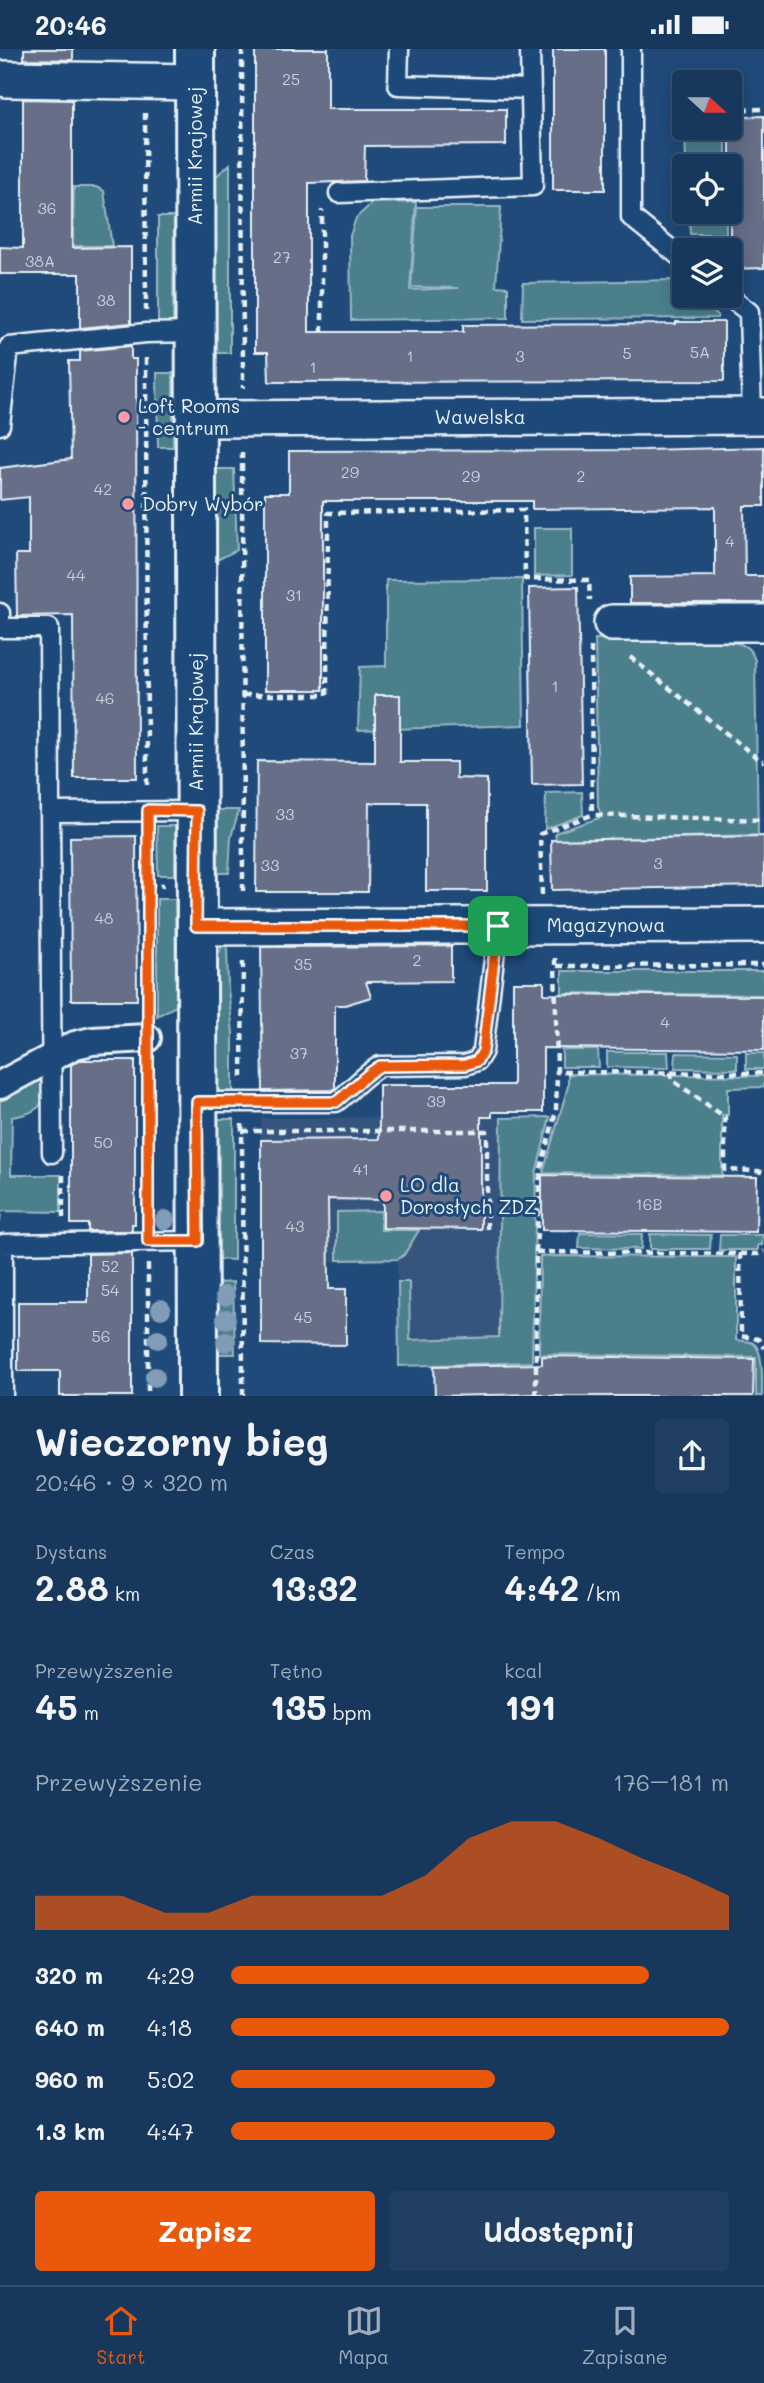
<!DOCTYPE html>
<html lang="pl">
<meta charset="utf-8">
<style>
body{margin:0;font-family:Mali,sans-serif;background:#203f62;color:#f1f3f6;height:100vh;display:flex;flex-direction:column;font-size:26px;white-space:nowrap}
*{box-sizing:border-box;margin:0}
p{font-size:23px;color:#9eacbb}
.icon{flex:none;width:38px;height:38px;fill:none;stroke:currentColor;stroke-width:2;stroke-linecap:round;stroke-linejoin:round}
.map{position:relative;height:1347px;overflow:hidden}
.drawer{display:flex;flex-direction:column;background:#17385c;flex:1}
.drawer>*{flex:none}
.needle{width:46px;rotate:111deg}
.controls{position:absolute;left:672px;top:21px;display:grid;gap:14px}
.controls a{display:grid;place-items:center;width:70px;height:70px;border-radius:7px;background:#17385c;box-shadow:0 4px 18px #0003,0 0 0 2px #365272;font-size:35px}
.pin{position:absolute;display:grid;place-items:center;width:60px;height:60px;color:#fff;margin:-30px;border-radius:14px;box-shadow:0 4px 10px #0006}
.round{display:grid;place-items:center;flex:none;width:74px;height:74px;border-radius:7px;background:#203f62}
.summary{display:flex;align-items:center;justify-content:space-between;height:119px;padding:0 35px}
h1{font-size:38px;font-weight:700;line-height:52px}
.stats{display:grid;grid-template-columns:repeat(3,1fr);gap:10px;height:119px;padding:7px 35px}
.stats div{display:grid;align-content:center}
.stats b{font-size:35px;font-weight:700}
.stats small{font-size:19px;font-weight:400}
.stats p{font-size:19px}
.chart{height:196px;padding:14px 35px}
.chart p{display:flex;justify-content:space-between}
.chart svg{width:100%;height:126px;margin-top:7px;fill:#ea580c;opacity:.7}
.primary-button{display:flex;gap:14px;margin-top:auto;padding:14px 35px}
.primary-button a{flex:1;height:80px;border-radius:7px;background:#ea580c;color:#fff;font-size:28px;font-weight:700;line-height:80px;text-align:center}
.primary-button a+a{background:#203f62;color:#f1f3f6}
ul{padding:0 35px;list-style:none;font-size:23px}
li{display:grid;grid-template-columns:112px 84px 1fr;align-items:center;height:52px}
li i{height:18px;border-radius:9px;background:#ea580c}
.status{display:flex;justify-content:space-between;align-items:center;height:49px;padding:0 35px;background:#17385c;direction:ltr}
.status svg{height:19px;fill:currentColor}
.tab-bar{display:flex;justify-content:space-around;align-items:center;height:98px;border-top:2px solid #365272;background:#17385c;font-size:19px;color:#9eacbb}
.tab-bar a{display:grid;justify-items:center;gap:4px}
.tab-bar .active{color:#ea580c}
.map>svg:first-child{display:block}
.built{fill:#34557e}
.green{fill:#4b7f8c;stroke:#9ab8c2;stroke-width:2}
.building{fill:#666e88;stroke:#e8f1f8;stroke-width:2}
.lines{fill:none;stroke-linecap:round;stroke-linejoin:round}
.service-casing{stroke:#e8f1f8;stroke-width:23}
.pedestrian-casing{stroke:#e8f1f8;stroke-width:32}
.minor-casing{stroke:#e8f1f8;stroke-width:40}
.tertiary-casing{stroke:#e8f1f8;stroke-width:44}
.path{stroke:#e8f1f8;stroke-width:4.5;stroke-dasharray:7 5;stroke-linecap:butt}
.service{stroke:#1f4a7a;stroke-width:18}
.pedestrian{stroke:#1f4a7a;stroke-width:26}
.minor{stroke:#1f4a7a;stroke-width:35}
.tertiary{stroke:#1f4a7a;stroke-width:38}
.tree{fill:#809cb6}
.route-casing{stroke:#fff;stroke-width:14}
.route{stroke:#ea580c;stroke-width:9}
.poi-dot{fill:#ff9aa2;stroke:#1f4a7a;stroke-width:2.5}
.labels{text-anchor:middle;stroke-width:6;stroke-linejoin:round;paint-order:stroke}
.number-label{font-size:16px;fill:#c8d0dc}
.street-label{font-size:19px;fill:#e8f1f8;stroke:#1f4a7a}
.poi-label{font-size:19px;fill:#e8f1f8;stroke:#1f4a7a;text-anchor:start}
</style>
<div class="status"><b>20:46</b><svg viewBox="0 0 49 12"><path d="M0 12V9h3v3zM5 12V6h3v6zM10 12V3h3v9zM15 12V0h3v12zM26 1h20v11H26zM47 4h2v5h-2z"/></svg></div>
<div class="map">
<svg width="764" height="1347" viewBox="0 0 764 1347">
<rect width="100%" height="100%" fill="#1f4a7a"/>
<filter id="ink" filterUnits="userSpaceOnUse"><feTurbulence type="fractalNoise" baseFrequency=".0143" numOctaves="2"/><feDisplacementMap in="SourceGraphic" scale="14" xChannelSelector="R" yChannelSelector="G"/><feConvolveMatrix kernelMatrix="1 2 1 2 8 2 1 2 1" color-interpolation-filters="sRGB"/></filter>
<g filter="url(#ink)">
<!-- built -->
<path class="built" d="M512 1068 511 1254 516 1255 514 1315 399 1318 397 1212 261 1213V1069Z"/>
<!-- green -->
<g class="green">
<path d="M685 79H726V117H686Z"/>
<path d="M230 115V304H216L214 129Z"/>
<path d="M74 138H96L104 142 112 197H73Z"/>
<path d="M416 153 410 241 459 239 411 238 417 158H501L496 237 508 238V269L351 271 350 187 356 169 372 154Z"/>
<path d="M689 163H726V185H690Z"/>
<path d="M158 168H174L173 275H158Z"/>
<path d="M674 231 684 239V247H694L718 266 717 269 522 270 523 234Z"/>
<path d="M157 324H173V398H158Z"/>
<path d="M216 420H234L237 501 217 511Z"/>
<path d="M534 479H572V526L534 527Z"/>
<path d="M522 530 524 676 358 681 360 618 386 617V531Z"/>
<path d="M717 589V593C734 593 749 592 755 611L758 786 556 791 555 784 602 768 598 758 595 590Z"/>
<path d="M582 743 583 766 545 780 546 744Z"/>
<path d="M217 761H239L231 788 229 824H217Z"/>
<path d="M157 777H175V826H158Z"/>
<path d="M157 850H175L176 957 157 967Z"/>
<path d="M227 894 228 939 233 984V1047H218V907L221 899Z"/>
<path d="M562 922H764V946L566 944 565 1001H598L599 1018H562Z"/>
<path d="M607 1003H668L669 1019 607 1018Z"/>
<path d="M676 1004 737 1005V1020L675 1019Z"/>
<rect x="746" y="1004" width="18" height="16"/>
<path d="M568 1025 764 1027V1038L728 1039V1066H722V1126L543 1124 568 1037Z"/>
<path d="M45 1026C45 1056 42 1063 12 1068L11 1126H61V1163L1 1162 0 1174V1050Z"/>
<path d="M550 1068 536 1125 532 1313 399 1317 398 1233H409L410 1291 499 1288 501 1069Z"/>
<path d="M218 1070H234V1211L218 1210Z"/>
<path d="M381 1162V1181H419L404 1206 398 1210 337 1211V1163Z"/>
<path d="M580 1184 642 1185 641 1200 579 1199Z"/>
<path d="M650 1185 711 1186 710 1200H650Z"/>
<path d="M720 1186H763L762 1196H758V1201H719Z"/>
<path d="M540 1207 736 1208V1291C741 1292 748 1292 753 1294 764 1300 762 1333 762 1347H756V1308L539 1305Z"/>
<path d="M233 1233 235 1305H219L218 1234Z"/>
</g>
<!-- building -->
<g class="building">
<path d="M24 0H73V11L24 10Z"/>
<path d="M255 0H328V60H506V96L365 97 364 132 309 134V283H463V276L676 275V273H724V332L269 333 268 303H255Z"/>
<rect x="553" y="0" width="52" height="141"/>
<path d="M23 50 72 51V199L131 198V274L80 279V225H0V198L23 199Z"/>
<path d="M764 67V219L730 220V68Z"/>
<path d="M131 297V310H136L137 729H74L73 566 17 567 16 505H29V448L0 451V419L71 410 69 312H80V302Z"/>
<path d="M764 398V457H744L745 527H764V554H630V528L715 527V458L532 460V452H323V641H265V444H289V402L644 401Z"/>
<path d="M578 538 582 735 532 736 529 539Z"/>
<path d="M375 646H400V713H456V729L487 730V842H426V754H369L368 843H256L257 712 375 713Z"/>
<path d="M136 787 137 951H71L70 788Z"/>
<path d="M764 787V837L552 841 551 791Z"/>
<path d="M451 897V932L366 933 371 948 345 956H335V1039L333 1041 263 1042 261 898Z"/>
<path d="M513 933H544V945L764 947V1001L543 999V1063H492V1068H481V1180L383 1179V1151L328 1150 329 1240H346V1296L261 1295V1091L379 1090V1036H513Z"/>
<path d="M80 1011H135V1175H132V1182H88V1175H71V1016Z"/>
<path d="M542 1126 757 1128 756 1183 542 1181Z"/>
<path d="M132 1204V1347H60V1322H18V1253H88V1205Z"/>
<path d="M542 1307 754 1310 753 1347H542V1345L435 1347 434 1317 542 1315Z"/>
</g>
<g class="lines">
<!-- service casing -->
<g class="service-casing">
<g id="service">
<path d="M399 0 398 36 530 40"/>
<path d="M631 0V168L684 211"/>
<path d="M339 144 533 137 530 0"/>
<path d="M728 247 749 263 752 367"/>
<path d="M0 376 9 298 146 284 195 283"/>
<path d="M0 564V579H49L52 1104"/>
<path d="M50 763 197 762"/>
<path d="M197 1053H336C351 1042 363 1026 380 1017L465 1016 477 1012 483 1002 498 877"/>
<path d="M3 1347V1195L198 1192"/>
</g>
</g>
<!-- pedestrian casing -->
<g class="pedestrian-casing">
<path id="pedestrian" d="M0 1036 75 996 92 992 147 989"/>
</g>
<!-- minor casing -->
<g class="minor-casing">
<g id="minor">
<path d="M6 30 195 33"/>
<path d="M196 370 764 367"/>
<path d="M612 574H764"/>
<path d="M196 878 764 876"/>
</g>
</g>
<!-- tertiary casing -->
<g class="tertiary-casing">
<path id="tertiary" d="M195 0 198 1347"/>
</g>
<!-- path -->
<g class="path">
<path d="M242 0 243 339"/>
<path d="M683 61H684"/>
<path d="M730 61 764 60"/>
<path d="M145 64 146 262"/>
<path d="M322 283V161"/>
<path d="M146 309 147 738"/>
<path d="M242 403 243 846"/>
<path d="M591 598 592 766"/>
<path d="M630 608 761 712H764"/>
<path d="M243 646H327L328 464 524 461 525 530 589 531 590 551"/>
<path d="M148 836H164"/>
<path d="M542 846 540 785 592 766 764 771"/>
<path d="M555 909 557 1023 764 1024"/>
<path d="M557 917 764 916"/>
<path d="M147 962V785"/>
<path d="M147 1016 148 1168"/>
<path d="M671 1023 672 1031 725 1068V1121L758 1122 764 1124"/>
<path d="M242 1028 243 911"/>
<path d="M242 1075 243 1347"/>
<path d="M242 1082H487V1181"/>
<path d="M63 1126V1169"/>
<path d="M536 1203 758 1205 764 1202"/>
<path d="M740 1204 741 1287 758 1290 764 1299"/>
<path d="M148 1215V1347"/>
<path d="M536 1347V1203L540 1123 556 1062 557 1023"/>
</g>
<!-- service -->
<use href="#service" class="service"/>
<!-- pedestrian -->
<use href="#pedestrian" class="pedestrian"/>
<!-- minor -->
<use href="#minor" class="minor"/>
<!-- tertiary -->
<use href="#tertiary" class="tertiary"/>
</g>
<!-- trees -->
<g class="tree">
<circle cx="165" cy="1171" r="10"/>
<circle cx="225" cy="1247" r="10"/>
<circle cx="161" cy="1260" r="10"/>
<circle cx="226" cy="1270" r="10"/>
<circle cx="158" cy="1290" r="10"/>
<circle cx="226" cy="1293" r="10"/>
<circle cx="155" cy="1328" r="10"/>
</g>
</g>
<g class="lines" filter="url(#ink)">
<!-- route casing -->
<g class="route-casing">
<path id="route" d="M148 761 197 762 196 877H498L483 1002 477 1012 465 1016 380 1017C364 1026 351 1042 336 1053H197L198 1192H148Z"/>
</g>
<!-- route -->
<use href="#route" class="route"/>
</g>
<!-- markers -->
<g class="poi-dot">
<circle cx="124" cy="368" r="7"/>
<circle cx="128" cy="455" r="7"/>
<circle cx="386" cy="1147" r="7"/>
</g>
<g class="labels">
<!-- number labels -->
<g class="number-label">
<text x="291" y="36">25</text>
<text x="47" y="165">36</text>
<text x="282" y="214">27</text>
<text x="40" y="218">38A</text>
<text x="106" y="257">38</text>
<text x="700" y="309">5A</text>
<text x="627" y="310">5</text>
<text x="410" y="313">1</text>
<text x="520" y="313">3</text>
<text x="313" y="324">1</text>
<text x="350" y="429">29</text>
<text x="471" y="433">29</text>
<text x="581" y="433">2</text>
<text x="103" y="446">42</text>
<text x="730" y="498">4</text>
<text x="76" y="532">44</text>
<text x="294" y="552">31</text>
<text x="555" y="643">1</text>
<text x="105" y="655">46</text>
<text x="285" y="771">33</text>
<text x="658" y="820">3</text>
<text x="270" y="822">33</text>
<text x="104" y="875">48</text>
<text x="417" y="917">2</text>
<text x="303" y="921">35</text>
<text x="665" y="979">4</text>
<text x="299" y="1010">37</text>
<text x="436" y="1058">39</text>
<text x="103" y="1099">50</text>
<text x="361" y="1126">41</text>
<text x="649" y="1161">16B</text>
<text x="295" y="1183">43</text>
<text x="110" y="1223">52</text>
<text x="110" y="1247">54</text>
<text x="303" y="1274">45</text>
<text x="101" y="1293">56</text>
</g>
<!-- street labels -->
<g class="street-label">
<text transform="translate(195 107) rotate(-90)" y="7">Armii Krajowej</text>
<text x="480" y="375">Wawelska</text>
<text transform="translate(196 673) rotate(-90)" y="7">Armii Krajowej</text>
<text x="606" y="883">Magazynowa</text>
</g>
<!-- poi labels -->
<g class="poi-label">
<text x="138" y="364">Loft Rooms<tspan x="138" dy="22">- centrum</tspan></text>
<text x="142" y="462">Dobry Wybór</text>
<text x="400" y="1143">LO dla<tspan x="400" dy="22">Dorosłych ZDZ</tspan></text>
</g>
</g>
</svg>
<div class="controls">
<a><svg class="needle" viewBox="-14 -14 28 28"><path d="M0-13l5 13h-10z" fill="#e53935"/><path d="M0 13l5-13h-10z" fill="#9eacbb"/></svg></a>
<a><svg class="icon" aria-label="locate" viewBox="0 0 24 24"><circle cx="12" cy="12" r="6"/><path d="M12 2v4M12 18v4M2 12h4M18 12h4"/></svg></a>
<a><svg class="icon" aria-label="layers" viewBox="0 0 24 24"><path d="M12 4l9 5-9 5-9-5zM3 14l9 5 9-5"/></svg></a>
</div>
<div class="pin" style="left:498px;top:877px;background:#1e9e55"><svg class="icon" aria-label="arrive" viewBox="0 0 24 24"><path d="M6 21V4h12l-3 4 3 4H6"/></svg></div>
</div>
<section class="drawer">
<div class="summary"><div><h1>Wieczorny bieg</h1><p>20:46 · 9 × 320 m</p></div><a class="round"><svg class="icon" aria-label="share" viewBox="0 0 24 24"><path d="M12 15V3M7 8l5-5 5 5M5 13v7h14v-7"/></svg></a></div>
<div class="stats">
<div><p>Dystans</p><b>2.88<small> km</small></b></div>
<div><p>Czas</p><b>13:32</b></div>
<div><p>Tempo</p><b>4:42<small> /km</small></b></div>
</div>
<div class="stats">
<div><p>Przewyższenie</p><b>45<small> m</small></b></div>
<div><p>Tętno</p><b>135<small> bpm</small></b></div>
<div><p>kcal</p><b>191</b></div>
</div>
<div class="chart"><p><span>Przewyższenie</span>176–181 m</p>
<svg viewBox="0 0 160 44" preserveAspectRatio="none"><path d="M0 44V32L10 32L20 32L30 38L40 38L50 32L60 32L70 32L80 32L90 25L100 12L110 6L120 6L130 12L140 19L150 25L160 32V44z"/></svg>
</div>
<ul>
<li><b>320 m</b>4:29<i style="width:84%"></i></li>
<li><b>640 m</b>4:18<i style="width:100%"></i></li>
<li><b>960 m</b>5:02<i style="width:53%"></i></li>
<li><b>1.3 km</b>4:47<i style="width:65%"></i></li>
</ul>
<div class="primary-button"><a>Zapisz</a><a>Udostępnij</a></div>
</section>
<nav class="tab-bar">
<a class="active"><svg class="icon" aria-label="home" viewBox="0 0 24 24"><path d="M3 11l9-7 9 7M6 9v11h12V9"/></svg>Start</a>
<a><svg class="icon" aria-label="map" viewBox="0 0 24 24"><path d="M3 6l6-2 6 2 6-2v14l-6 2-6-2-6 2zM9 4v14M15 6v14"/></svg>Mapa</a>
<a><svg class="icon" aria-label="saved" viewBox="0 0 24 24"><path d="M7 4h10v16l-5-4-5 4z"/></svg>Zapisane</a>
</nav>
